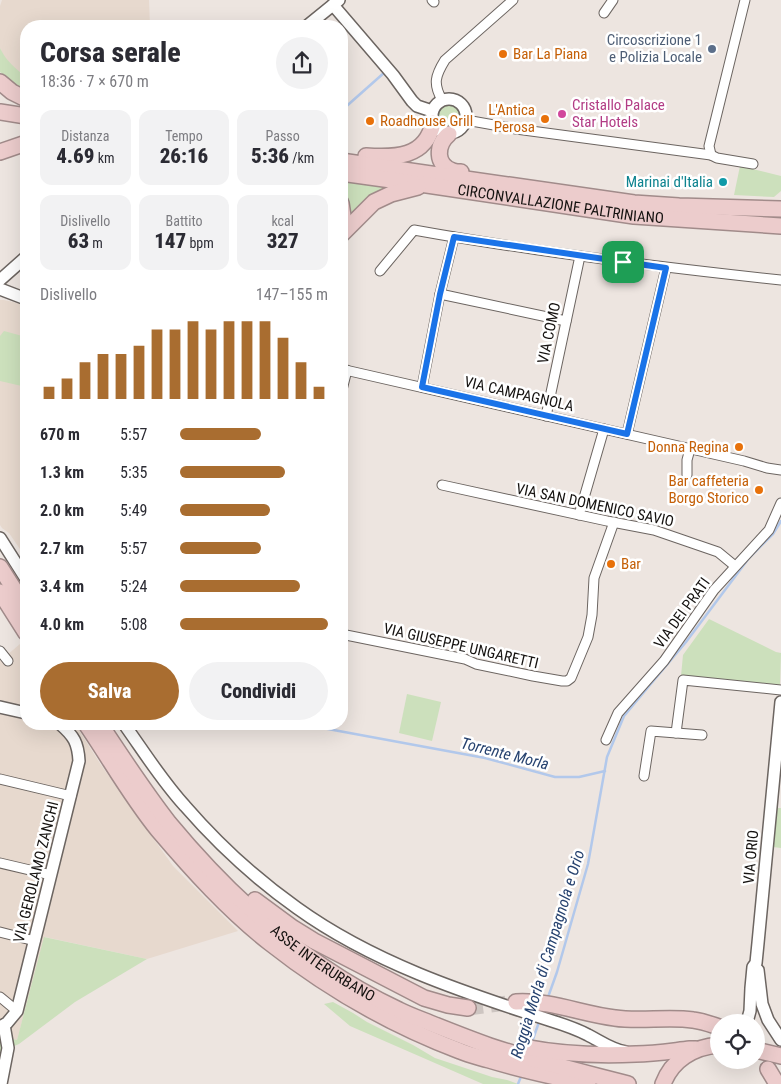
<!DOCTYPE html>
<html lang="it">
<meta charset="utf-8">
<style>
body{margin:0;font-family:"Roboto Condensed",sans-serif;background:#f2f2f3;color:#2b2b33;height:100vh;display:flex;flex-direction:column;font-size:19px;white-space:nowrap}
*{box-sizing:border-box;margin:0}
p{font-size:16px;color:#7c7c81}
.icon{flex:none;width:28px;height:28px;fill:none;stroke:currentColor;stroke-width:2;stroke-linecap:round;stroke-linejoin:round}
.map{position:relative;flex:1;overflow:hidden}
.side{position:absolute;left:20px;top:20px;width:328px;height:710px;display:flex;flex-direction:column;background:#fff;border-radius:20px;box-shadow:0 5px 20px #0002}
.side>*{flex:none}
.fabs{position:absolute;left:710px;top:1014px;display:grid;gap:10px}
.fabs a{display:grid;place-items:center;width:55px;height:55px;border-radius:50%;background:#fff;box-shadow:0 5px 20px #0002;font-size:25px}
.pin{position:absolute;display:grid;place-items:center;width:42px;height:42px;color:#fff;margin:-21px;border-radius:10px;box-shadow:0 2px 8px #0006}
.round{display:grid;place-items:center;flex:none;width:52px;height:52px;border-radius:26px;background:#f2f2f3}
.headline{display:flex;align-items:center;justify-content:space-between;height:85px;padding:0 20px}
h1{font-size:28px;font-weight:800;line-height:38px}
.stats{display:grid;grid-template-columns:repeat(3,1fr);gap:8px;height:85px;padding:5px 20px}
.stats div{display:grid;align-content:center;border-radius:12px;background:#f2f2f3;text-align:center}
.stats b{font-size:21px;font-weight:800}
.stats small{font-size:14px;font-weight:400}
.stats p{font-size:14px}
.chart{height:140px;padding:10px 20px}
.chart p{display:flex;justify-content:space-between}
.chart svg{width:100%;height:90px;margin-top:5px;stroke:#a96d30;stroke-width:6}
.primary-button{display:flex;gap:10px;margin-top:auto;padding:10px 20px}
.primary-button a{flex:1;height:58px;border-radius:30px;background:#a96d30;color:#fff;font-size:20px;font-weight:800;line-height:58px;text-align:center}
.primary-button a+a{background:#f2f2f3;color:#2b2b33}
ul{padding:0 20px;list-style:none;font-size:16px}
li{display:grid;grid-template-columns:80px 60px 1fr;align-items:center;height:38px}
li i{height:12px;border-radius:6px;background:#a96d30}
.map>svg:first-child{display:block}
.built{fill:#e7d9ce}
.green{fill:#cce0bc}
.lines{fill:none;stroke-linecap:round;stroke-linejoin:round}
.stream{stroke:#b2c8eb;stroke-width:2.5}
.highway-tunnel{stroke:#cdc5c1;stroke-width:15;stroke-dasharray:15 8;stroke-linecap:butt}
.street-casing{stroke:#6c6561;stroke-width:11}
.secondary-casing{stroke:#6c6561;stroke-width:14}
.highway-casing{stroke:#a18b8a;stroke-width:18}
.street{stroke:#fff;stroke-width:9}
.secondary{stroke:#fff;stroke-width:11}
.highway{stroke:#eccccc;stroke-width:15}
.route-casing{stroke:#fff;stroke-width:10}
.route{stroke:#1a73e8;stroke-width:6}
.service-dot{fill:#5c6f8a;stroke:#fff;stroke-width:2}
.food-dot{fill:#e8710a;stroke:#fff;stroke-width:2}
.hotel-dot{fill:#d1479c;stroke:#fff;stroke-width:2}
.culture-dot{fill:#0f9aa8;stroke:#fff;stroke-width:2}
.labels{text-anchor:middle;stroke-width:5;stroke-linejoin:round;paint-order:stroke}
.service-label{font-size:15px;fill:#4e5e75;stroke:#fff;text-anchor:end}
.food-label{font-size:15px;fill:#c56008;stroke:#fff;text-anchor:start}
.hotel-label{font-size:15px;fill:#b23c85;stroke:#fff;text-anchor:start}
.culture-label{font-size:15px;fill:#0d838f;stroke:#fff;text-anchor:end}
.street-label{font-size:15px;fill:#151210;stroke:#fff}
.water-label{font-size:16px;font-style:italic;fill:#26426f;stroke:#fff}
</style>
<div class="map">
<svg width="781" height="1084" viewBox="0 0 781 1084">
<rect width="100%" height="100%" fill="#ede5e0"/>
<!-- built -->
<g class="built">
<path d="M2 0H149L150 26H26V77L14 68 4 57 0 48V6Z"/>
<path d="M0 300H4L26 305V553L22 552 9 533 2 528 0 525Z"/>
<path d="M20 644 26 652V724H75L101 765 173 866 238 931 147 959 45 937 17 1040 0 1036V661Z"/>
</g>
<!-- green -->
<g class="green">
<path d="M0 48C6 61 15 68 26 77V93L4 76 0 72Z"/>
<circle cx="449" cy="116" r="13"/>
<path d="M740 166 781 176V191L774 197 734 195Z"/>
<path d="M341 182 393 187 341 230Z"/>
<path d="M4 331 26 337V387L0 381V336Z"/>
<path d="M709 619 776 652 781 653 780 685 681 676 683 655Z"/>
<path d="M407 694 441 702 432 741 399 733Z"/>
<path d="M777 808H781V848L773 847Z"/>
<path d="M44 937 147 959 75 1002 19 1044 0 1052V1036L17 1040Z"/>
<path d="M333 1002 353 1013 367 1022 413 1045 435 1058 492 1077 507 1080 518 1084H483L350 1026 324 1004Z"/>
</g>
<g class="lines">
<!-- stream -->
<g class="stream">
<path d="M341 111 385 72"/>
<path d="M301 724 485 758 555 777H579L605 771"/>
<path d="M547 1000 557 972 588 864 607 757 624 716 686 642 749 558 773 534 781 521"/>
<path d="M532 1042 539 1022"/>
<path d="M518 1084 522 1074"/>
</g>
<!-- highway-tunnel -->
<path class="highway-tunnel" d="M468 1008 507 1003"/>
<!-- street casing -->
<g class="street-casing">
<g id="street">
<path d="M432 0 434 2"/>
<path d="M604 13 613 0"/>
<path d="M442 100C433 84 435 76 445 60L513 0"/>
<path d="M466 120 516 129 711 155 717 158 753 164"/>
<path d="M711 155 709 146 745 0"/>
<path d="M380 271 414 230C536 252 658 267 781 280"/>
<path d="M440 294 566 321"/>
<path d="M341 369 744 461 767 468 781 470"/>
<path d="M422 387 440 294 454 237"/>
<path d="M341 394 347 370"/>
<path d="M546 416 580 256"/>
<path d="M627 434 666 268"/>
<path d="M687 475V460L690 449"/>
<path d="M442 485 607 521 654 530 718 552 735 566"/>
<path d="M579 515 604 429"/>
<path d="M341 634 465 659 476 664 533 676 562 681H567L571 678 588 637 592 615 594 578 614 522"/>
<path d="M0 651 8 661"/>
<path d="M676 733 683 680 781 690"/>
<path d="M606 740 618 713 664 661 714 590 769 530 781 503"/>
<path d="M644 776 651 731 702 735"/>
<path d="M0 779 71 796"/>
<path d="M0 863 51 875"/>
<path d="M0 932 35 941"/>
<path d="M0 997 17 1011"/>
</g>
</g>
<!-- secondary casing -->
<g class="secondary-casing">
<g id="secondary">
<path d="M333 5 393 75 412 101 417 106 432 111"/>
<path d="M307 26 339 0"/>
<circle cx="449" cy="116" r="17"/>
<path d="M0 280 26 257"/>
<path d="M0 289 26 299"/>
<path d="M0 538 26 579"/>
<path d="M0 707 26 713"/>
<path d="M124 724C144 752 162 781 185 806 218 844 256 879 297 908 372 962 462 992 549 1020 562 1024 575 1028 588 1035 600 1041 612 1050 626 1052"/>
<path d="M758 970 762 1004 768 1020 781 1040"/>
<path d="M747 1022 750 1011 751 988 753 967 756 963 758 943 781 702"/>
<path d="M0 1027 7 1023 17 1011 79 761C78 743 74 736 60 724"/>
<path d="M1 1084 8 1048 4 1025"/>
</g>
</g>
<!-- highway casing -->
<g class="highway-casing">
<g id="highway">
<path d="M0 82 12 92 26 99"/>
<path d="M0 112 26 116"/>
<path d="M449 134C436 145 435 165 453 171 456 172 459 172 461 172"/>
<path d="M0 152 26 143"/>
<path d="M366 156C394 158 426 158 433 123"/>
<path d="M341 161 634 203 679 206 781 209"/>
<path id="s1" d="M341 173 427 185 634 216 781 226"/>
<path d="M341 203 343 216 341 224"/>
<path d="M341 235 374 202 391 194 418 187"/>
<path d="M0 567 26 608"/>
<path d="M0 592 26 633"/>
<path d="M86 724C110 759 131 797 158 830 192 870 229 911 270 943 327 988 391 1025 460 1051 469 1055 479 1057 489 1060 522 1070 554 1077 588 1084"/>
<path id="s2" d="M100 724C122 757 144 791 169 823 232 899 309 968 399 1010 409 1015 420 1019 430 1023 450 1031 470 1039 490 1046 535 1061 582 1072 628 1084"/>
<path d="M255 900 293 928 314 941 424 998 448 1005 468 1008"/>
<path d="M516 1002C550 1000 582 1014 615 1018 641 1022 667 1016 693 1020 702 1021 710 1024 719 1027"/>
<path d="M524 1047C561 1054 598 1056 636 1054 654 1054 672 1051 690 1049H696"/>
<path d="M756 1050 781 1056"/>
<path d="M768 1069 777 1084"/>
<path d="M663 1084C672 1060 693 1047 719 1045"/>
</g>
</g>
<!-- street -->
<use href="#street" class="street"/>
<!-- secondary -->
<use href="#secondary" class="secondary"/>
<!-- highway -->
<use href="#highway" class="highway"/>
</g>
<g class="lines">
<!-- route casing -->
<g class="route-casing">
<path id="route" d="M454 237 666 268 627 434 422 387 440 294Z"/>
</g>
<!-- route -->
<use href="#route" class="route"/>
</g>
<!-- markers -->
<circle class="service-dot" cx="712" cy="49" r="5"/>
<g class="food-dot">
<circle cx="503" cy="54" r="5"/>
<circle cx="545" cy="119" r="5"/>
<circle cx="370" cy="121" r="5"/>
<circle cx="739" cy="447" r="5"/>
<circle cx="759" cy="490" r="5"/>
<circle cx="611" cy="564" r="5"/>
</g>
<circle class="hotel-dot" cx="562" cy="114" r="5"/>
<circle class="culture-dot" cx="723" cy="182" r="5"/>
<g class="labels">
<!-- service labels -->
<g class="service-label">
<text x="702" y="45">Circoscrizione 1<tspan x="702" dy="17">e Polizia Locale</tspan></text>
</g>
<!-- food labels -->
<g class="food-label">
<text x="513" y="59">Bar La Piana</text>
<text x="535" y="115" text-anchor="end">L'Antica<tspan x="535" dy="17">Perosa</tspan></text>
<text x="380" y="126">Roadhouse Grill</text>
<text x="729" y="452" text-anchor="end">Donna Regina</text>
<text x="749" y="486" text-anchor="end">Bar caffeteria<tspan x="749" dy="17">Borgo Storico</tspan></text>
<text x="621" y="569">Bar</text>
</g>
<!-- hotel labels -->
<g class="hotel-label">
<text x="572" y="110">Cristallo Palace<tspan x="572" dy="17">Star Hotels</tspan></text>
</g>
<!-- culture labels -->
<g class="culture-label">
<text x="713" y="187">Marinai d'Italia</text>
</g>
<!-- street labels -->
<g class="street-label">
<text dy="5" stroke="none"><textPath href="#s1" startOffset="222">CIRCONVALLAZIONE PALTRINIANO</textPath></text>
<text transform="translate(549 333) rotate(-78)" y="5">VIA COMO</text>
<text transform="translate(519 394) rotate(13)" y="5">VIA CAMPAGNOLA</text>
<text transform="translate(595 505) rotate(12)" y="5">VIA SAN DOMENICO SAVIO</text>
<text transform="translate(682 613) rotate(-54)" y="5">VIA DEI PRATI</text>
<text transform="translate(461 646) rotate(13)" y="5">VIA GIUSEPPE UNGARETTI</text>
<text transform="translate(751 857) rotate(-85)" y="5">VIA ORIO</text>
<text transform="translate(36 872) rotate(-76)" y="5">VIA GEROLAMO ZANCHI</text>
<text dy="5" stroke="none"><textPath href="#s2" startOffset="330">ASSE INTERURBANO</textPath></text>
</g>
<!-- water labels -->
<g class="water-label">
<text transform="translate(505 753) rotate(14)" y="6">Torrente Morla</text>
<text transform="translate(547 954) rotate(-73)" y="6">Roggia Morla di Campagnola e Orio</text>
</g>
</g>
</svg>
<div class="fabs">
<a><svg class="icon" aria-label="locate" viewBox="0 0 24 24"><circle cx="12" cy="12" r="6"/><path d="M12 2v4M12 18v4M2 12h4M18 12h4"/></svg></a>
</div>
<div class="pin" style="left:623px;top:262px;background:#1e9e55"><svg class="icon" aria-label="arrive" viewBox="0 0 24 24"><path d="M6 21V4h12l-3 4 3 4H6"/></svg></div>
<section class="side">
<div class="headline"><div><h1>Corsa serale</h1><p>18:36 · 7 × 670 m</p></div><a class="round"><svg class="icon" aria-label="share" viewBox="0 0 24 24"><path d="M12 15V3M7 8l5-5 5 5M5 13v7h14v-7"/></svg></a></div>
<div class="stats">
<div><p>Distanza</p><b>4.69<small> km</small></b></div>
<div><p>Tempo</p><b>26:16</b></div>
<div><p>Passo</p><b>5:36<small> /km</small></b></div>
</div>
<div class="stats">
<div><p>Dislivello</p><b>63<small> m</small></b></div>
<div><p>Battito</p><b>147<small> bpm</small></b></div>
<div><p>kcal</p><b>327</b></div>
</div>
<div class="chart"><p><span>Dislivello</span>147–155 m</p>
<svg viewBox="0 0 160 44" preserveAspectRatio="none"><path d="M5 44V38M15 44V34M25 44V26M35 44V22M45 44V22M55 44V18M65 44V10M75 44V10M85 44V6M95 44V10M105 44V6M115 44V6M125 44V6M135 44V14M145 44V26M155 44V38"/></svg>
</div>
<ul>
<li><b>670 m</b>5:57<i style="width:55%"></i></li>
<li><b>1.3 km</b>5:35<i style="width:71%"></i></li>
<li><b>2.0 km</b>5:49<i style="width:61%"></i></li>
<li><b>2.7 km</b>5:57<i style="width:55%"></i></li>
<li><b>3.4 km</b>5:24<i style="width:81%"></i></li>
<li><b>4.0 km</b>5:08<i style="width:100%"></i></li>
</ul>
<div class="primary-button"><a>Salva</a><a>Condividi</a></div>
</section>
</div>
